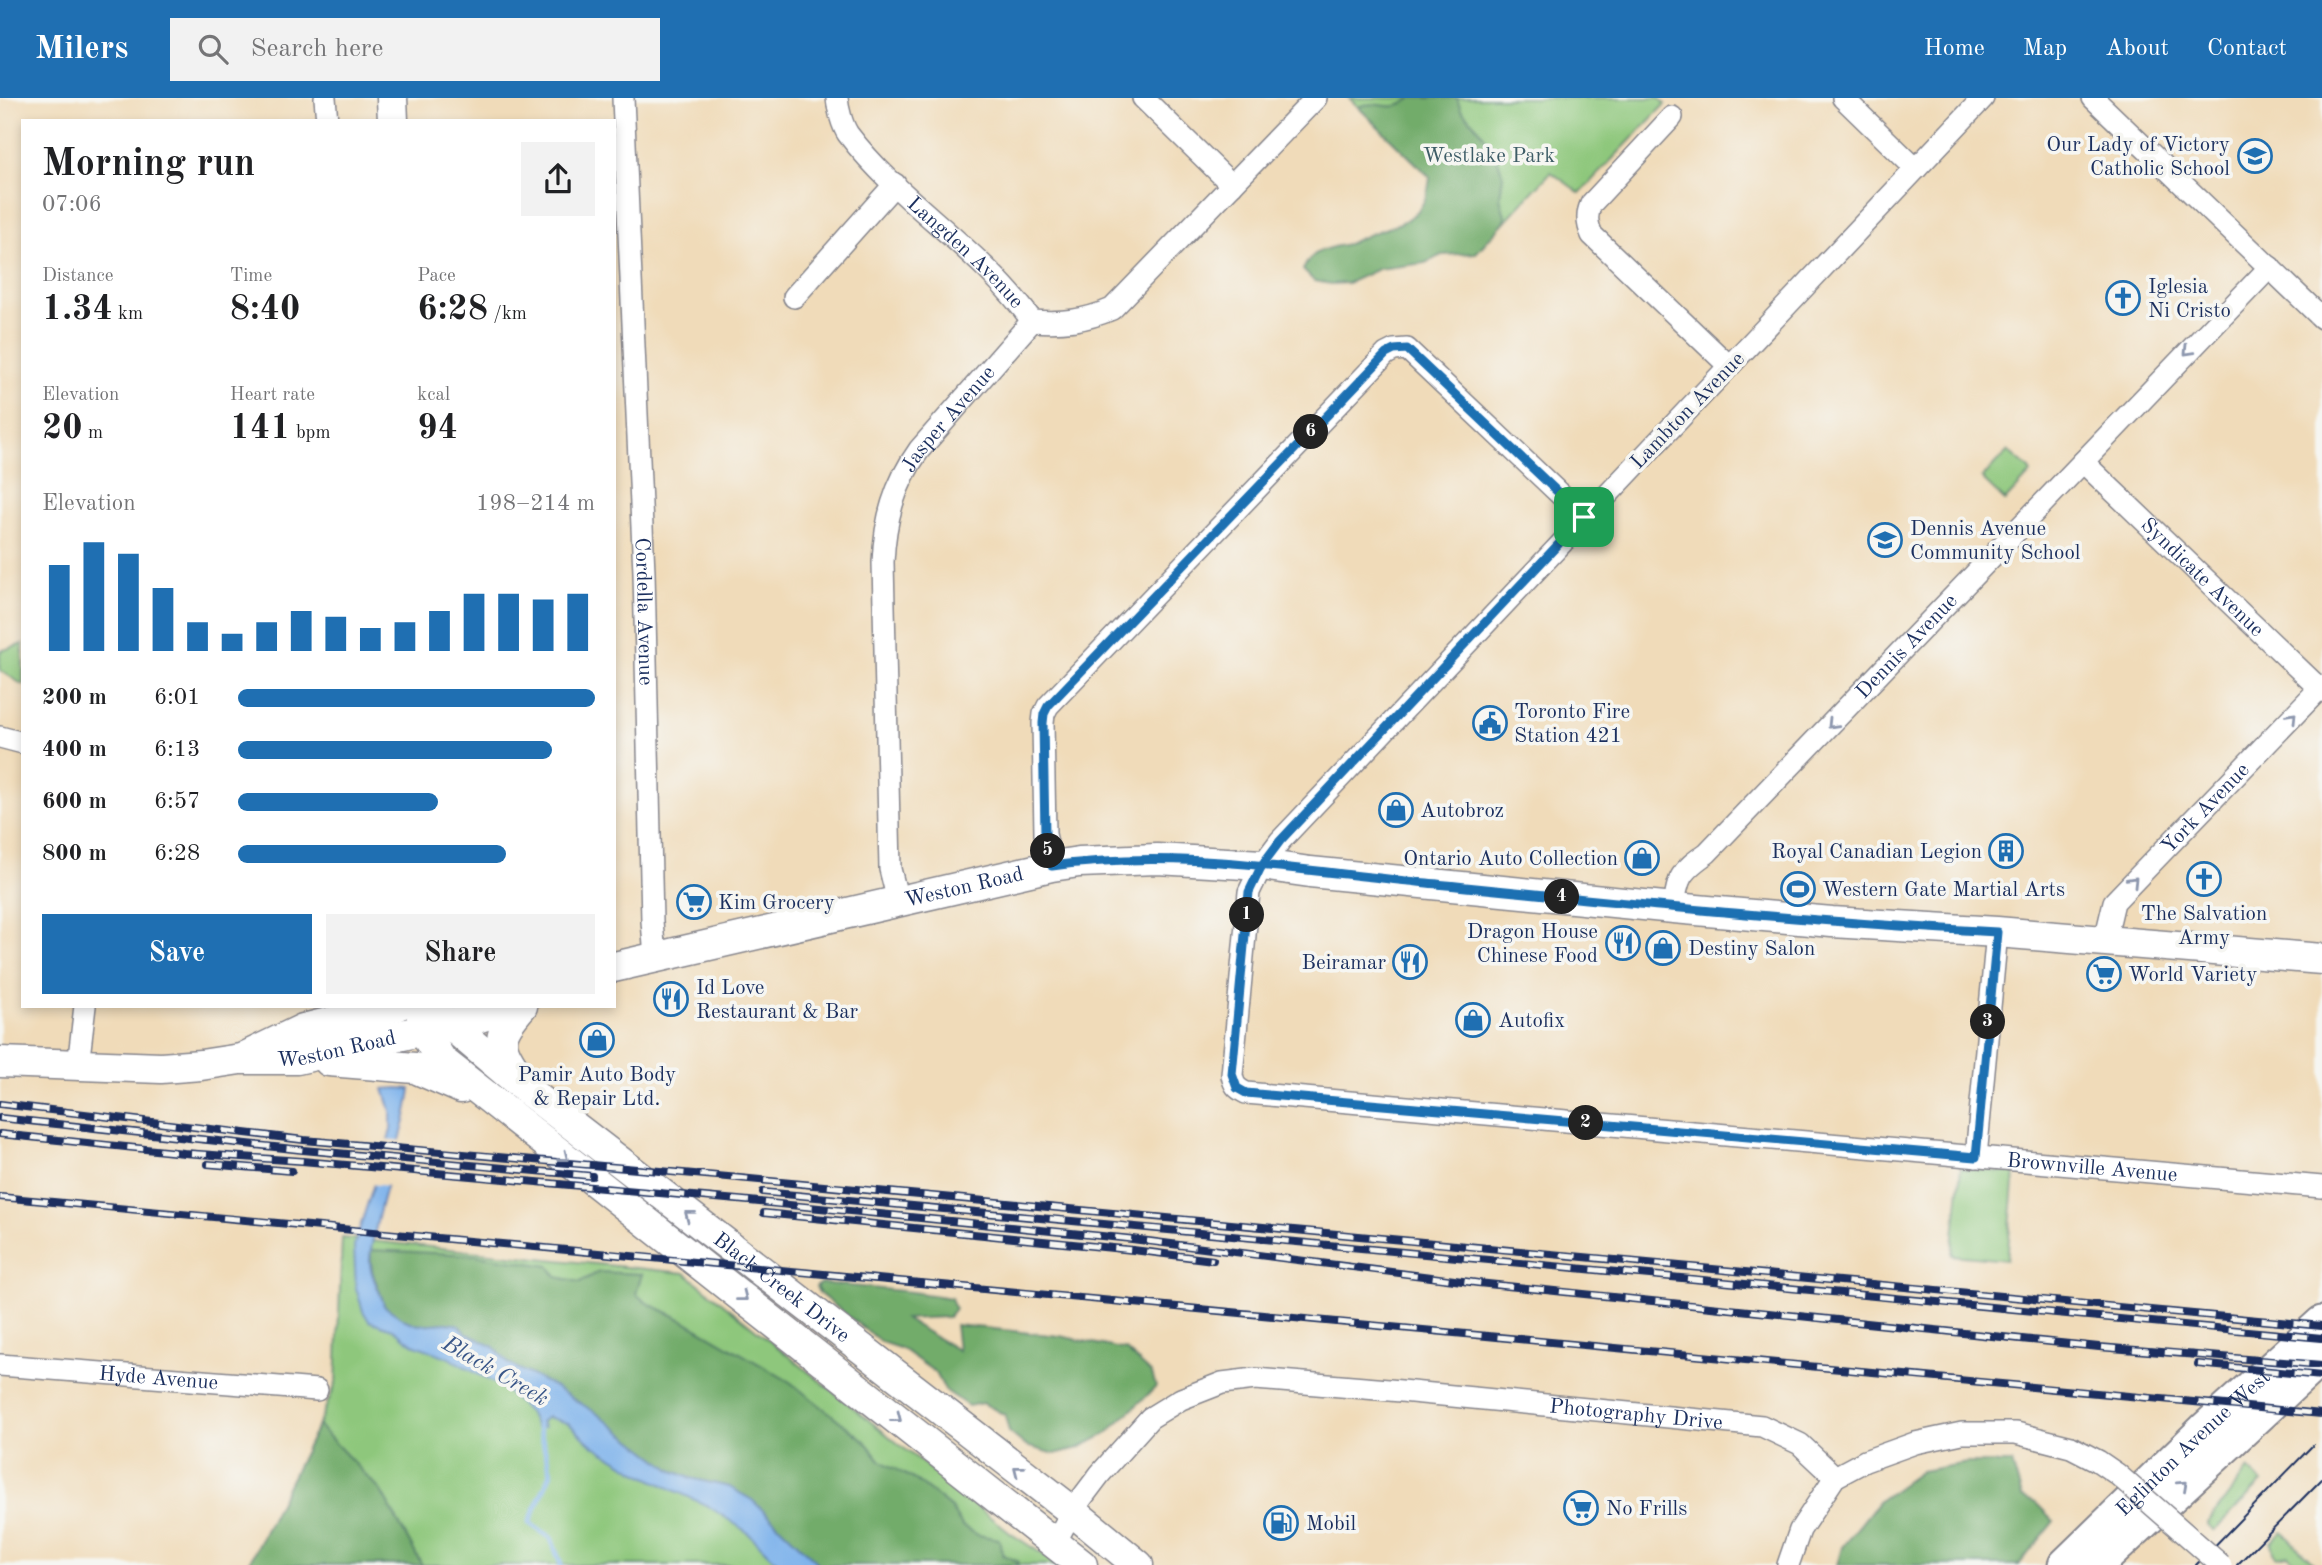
<!DOCTYPE html>
<meta charset="utf-8">
<style>
body{margin:0;font-family:"Old Standard TT",serif;background:#f2f2f2;color:#202124;height:100vh;display:flex;flex-direction:column;font-size:26px;white-space:nowrap}
*{box-sizing:border-box;margin:0}
p{font-size:23px;color:#757577}
.icon{flex:none;width:38px;height:38px;fill:none;stroke:currentColor;stroke-width:2;stroke-linecap:round;stroke-linejoin:round}
.map{position:relative;flex:1;overflow:hidden}
.side{position:absolute;left:21px;top:21px;width:595px;height:889px;display:flex;flex-direction:column;background:#fff;border-radius:0px;box-shadow:0 4px 10px #0003}
.side>*{flex:none}
.pin{position:absolute;display:grid;place-items:center;width:60px;height:60px;color:#fff;margin:-30px;border-radius:14px;box-shadow:0 4px 10px #0006}
.km{position:absolute;width:35px;height:35px;margin:-18px;border-radius:50%;background:#222;color:#fff;font-size:19px;line-height:35px;text-align:center}
.round{display:grid;place-items:center;flex:none;width:74px;height:74px;border-radius:0px;background:#f2f2f2}
.summary{display:flex;align-items:center;justify-content:space-between;height:119px;padding:0 21px}
h1{font-size:38px;font-weight:700;line-height:52px}
.figures{display:grid;grid-template-columns:repeat(3,1fr);gap:10px;height:119px;padding:7px 21px}
.figures div{display:grid;align-content:center}
.figures b{font-size:35px;font-weight:700}
.figures small{font-size:19px;font-weight:400}
.figures p{font-size:19px}
.chart{height:196px;padding:14px 21px}
.chart p{display:flex;justify-content:space-between}
.chart svg{width:100%;height:126px;margin-top:7px;stroke:#1f6fb2;stroke-width:6}
.button{display:flex;gap:14px;margin-top:auto;padding:14px 21px}
.button a{flex:1;height:80px;border-radius:0px;background:#1f6fb2;color:#fff;font-size:28px;font-weight:700;line-height:80px;text-align:center}
.button a+a{background:#f2f2f2;color:#202124}
ul{padding:0 21px;list-style:none;font-size:23px}
li{display:grid;grid-template-columns:112px 84px 1fr;align-items:center;height:52px}
li i{height:18px;border-radius:9px;background:#1f6fb2}
header{display:flex;align-items:center;gap:42px;box-sizing:border-box;height:98px;padding:0 35px;background:#1f6fb2;color:#fff}
header strong{font-size:33px}
nav{display:flex;gap:38px;margin-inline-start:auto;font-size:24px}
.search{width:490px;height:63px;background:#f2f2f2;display:flex;align-items:center;gap:18px;box-sizing:border-box;padding:0 24px;border-radius:0px;color:#757577;font-size:26px}
.map>svg:first-child{display:block}
.green{fill:#8ec77b;stroke:#547b6c;stroke-width:2}
.forest{fill:#72ac6b;stroke:#466e64;stroke-width:2}
.water{fill:#7eb2eb;stroke:#4c70a4;stroke-width:2}
.pier{fill:#f0dbb9}
.lines{fill:none;stroke-linecap:round;stroke-linejoin:round}
.stream{stroke:#7eb2eb;stroke-width:5}
.street-casing{stroke:#86858c;stroke-width:24}
.secondary-casing{stroke:#86858c;stroke-width:33}
.primary-casing{stroke:#86858c;stroke-width:37}
.street{stroke:#fff;stroke-width:21}
.secondary{stroke:#fff;stroke-width:30}
.primary{stroke:#fff;stroke-width:33}
.tram{stroke:#1b2f5e;stroke-width:2}
.rail-casing{stroke:#1b2f5e;stroke-width:8}
.rail{stroke:#f6f6f2;stroke-width:5;stroke-dasharray:16;stroke-linecap:butt}
.street-bridge-casing{stroke:#86858c;stroke-width:24;stroke-linecap:butt}
.street-bridge{stroke:#fff;stroke-width:21}
.oneway{stroke:#8d97ae}
.route-casing{stroke:#fff;stroke-width:14}
.route{stroke:#1f6fb2;stroke-width:9}
.labels{text-anchor:middle;stroke-width:7;stroke-linejoin:round;paint-order:stroke}
.poi-label{font-size:21px;fill:#1b2f5e;stroke:#f6f6f2;text-anchor:start}
.park-label{font-size:21px;fill:#3e5d67;stroke:#f6f6f2}
.street-label{font-size:21px;fill:#1b2f5e;stroke:#f6f6f2}
.water-label{font-size:23px;font-style:italic;fill:#395688;stroke:#f6f6f2}
</style>
<header>
<strong>Milers</strong>
<div class="search"><svg class="icon" aria-label="search" viewBox="0 0 24 24"><circle cx="10" cy="10" r="6"/><path d="M15 15l6 6"/></svg>Search here</div>
<nav><a>Home</a><a>Map</a><a>About</a><a>Contact</a></nav>
</header>
<div class="map">
<svg width="2322" height="1467" viewBox="0 0 2322 1467">
<rect width="100%" height="100%" fill="#f6f6f2"/>
<filter id="ink" filterUnits="userSpaceOnUse"><feTurbulence type="fractalNoise" baseFrequency=".0143" numOctaves="2"/><feDisplacementMap in="SourceGraphic" scale="14" xChannelSelector="R" yChannelSelector="G"/><feConvolveMatrix kernelMatrix="1 2 1 2 8 2 1 2 1" color-interpolation-filters="sRGB"/></filter>
<filter id="wash" filterUnits="userSpaceOnUse"><feTurbulence type="fractalNoise" baseFrequency=".00686" numOctaves="4" result="noise"/><feDisplacementMap in="SourceGraphic" scale="28" xChannelSelector="R" yChannelSelector="G"/><feGaussianBlur stdDeviation="1.57" result="paint"/><feColorMatrix in="noise" values="0 0 0 0 0 0 0 0 0 0 0 0 0 0 0 0 0 1.4 0 .05"/><feComposite in="paint" operator="in"/></filter>
<g filter="url(#wash)">
<rect width="100%" height="100%" fill="#f0dbb9"/>
<!-- green -->
<g class="green">
<path d="M1349 0H1659L1665 6 1580 95 1551 74 1491 138Z"/>
<path d="M2008 353 2029 371 2031 375 2005 403 1983 382 1982 380Z"/>
<path d="M23 546V587L0 572V553Z"/>
<path d="M1961 1070 2015 1075 2007 1162 1952 1157Z"/>
<path d="M342 1140 685 1175 1010 1435 1059 1467H248L318 1327 336 1286Z"/>
<path d="M2248 1371 2262 1384 2214 1433 2207 1426Z"/>
<path d="M2282 1434 2316 1467H2298L2288 1457 2277 1459 2273 1455 2271 1444Z"/>
</g>
<!-- forest -->
<g class="forest">
<path d="M1412 0H1457L1461 12 1478 30 1494 51 1503 77 1500 99 1506 122 1476 155 1443 157 1425 165 1378 171 1348 185 1331 186 1314 183 1303 172C1312 151 1328 150 1347 146 1356 143 1364 138 1373 135 1407 123 1426 119 1430 79L1358 9C1379 0 1389 18 1412 0Z"/>
<path d="M371 1152 476 1157 549 1168 557 1179 580 1184 599 1174 642 1176 636 1196 647 1205 683 1222 790 1284 864 1342 881 1363 917 1383 951 1410 962 1428 978 1437 999 1441 1003 1457 1019 1464 1017 1467H820L752 1402 729 1389 690 1380 673 1373 596 1315 551 1287 509 1266 493 1249 466 1235 458 1227 447 1225 418 1227 405 1222 384 1208C379 1184 369 1179 371 1152Z"/>
<path d="M821 1185 912 1194 951 1200 955 1211 948 1219 905 1221 958 1252 955 1227 1060 1238 1126 1252 1152 1276 1156 1289 1106 1336 1079 1350 1055 1356 1026 1348 1009 1334 1005 1317 983 1305 968 1308 945 1292 936 1275 902 1251 881 1244 820 1196 816 1189Z"/>
<path d="M318 1327 381 1393 422 1467H248Z"/>
<path d="M1967 1365H2012L2022 1399 2036 1405 2054 1423 2019 1467H1837L1842 1449 1879 1403 1921 1373Z"/>
</g>
<!-- water -->
<path class="water" d="M398 990 411 991C405 1038 385 1082 376 1129 373 1141 369 1154 370 1166 371 1181 381 1193 384 1208L405 1222 418 1227 447 1225 458 1227 466 1235 494 1249 509 1266 551 1287 596 1315 673 1373 690 1380 729 1389 752 1402 820 1467H780L747 1434 708 1408 642 1377 592 1347 568 1325 547 1319 541 1324 544 1329H536L530 1316 503 1290 447 1259 413 1246 393 1231 369 1223 363 1213 356 1190 354 1148 391 1032V1013L384 991Z"/>
<!-- pier -->
<path class="pier" d="M384 1041 404 1043 390 1088 369 1086Z"/>
<g class="lines">
<!-- stream -->
<path class="stream" d="M538 1326 551 1375 529 1425 551 1440 561 1467"/>
</g>
</g>
<g filter="url(#ink)">
<g class="lines">
<!-- street casing -->
<g class="street-casing">
<g id="street">
<path d="M325 0 327 23"/>
<path id="s1" d="M623 0 644 474 652 823 655 859"/>
<path id="s2" d="M837 0C838 11 842 27 848 36 901 106 982 152 1032 223"/>
<path d="M1143 0 1232 87"/>
<path d="M1843 0 1916 71"/>
<path id="s3" d="M1983 0 1280 743 1262 767 1249 794 1232 977C1234 987 1236 990 1246 995L2322 1089"/>
<path d="M2093 0 2322 220"/>
<path d="M1672 19 1591 106C1586 117 1587 126 1592 137L1729 268"/>
<path d="M794 199 895 86"/>
<path d="M1032 223C1063 225 1084 223 1112 211L1316 0"/>
<path id="s4" d="M2083 364 2322 593"/>
<path d="M0 639 23 645"/>
<path d="M1052 768 1045 736 1043 625 1044 616 1048 608 1386 256 1394 252 1407 251 1584 419"/>
<path id="s5" d="M898 803 890 771 883 464C885 422 894 387 919 352L1032 223"/>
<path id="s6" d="M1674 810C1677 779 1681 773 1707 755L2270 169"/>
<path id="s7" d="M2105 842 2114 804 2322 588"/>
<path d="M78 968 85 908"/>
<path d="M1976 1059 1997 834"/>
<path id="s8" d="M0 1267 317 1292"/>
<path id="s9" d="M1055 1445 1072 1413 1100 1376 1150 1320 1181 1301 1222 1285 1255 1281 1401 1293 1762 1328 1800 1346 1835 1379"/>
<path d="M1788 1467 1800 1432 1835 1379 1865 1363 1915 1345 1962 1335H2016L2071 1349 2098 1363 2117 1376"/>
</g>
</g>
<!-- secondary casing -->
<g class="secondary-casing">
<g id="secondary">
<path d="M392 0 393 23"/>
<path id="s10" d="M614 869 1052 768 1079 764 1157 761 1262 767 1310 774 1674 810 1832 824 1997 834 2322 861"/>
<path d="M421 908 423 933 442 963 1082 1467"/>
<path id="s11" d="M428 908 531 995 1072 1413 1138 1467"/>
<path d="M247 958 303 931 397 908"/>
<path d="M329 963 415 970 461 990"/>
<path id="s12" d="M0 964 161 970 201 967 240 961H297L477 920 512 908"/>
<path d="M519 978C496 946 496 938 522 908"/>
</g>
</g>
<!-- primary casing -->
<g class="primary-casing">
<g id="primary">
<path id="s13" d="M2065 1467 2204 1332 2322 1225"/>
<path d="M2097 1467 2322 1259"/>
</g>
</g>
<!-- street -->
<use href="#street" class="street"/>
<!-- secondary -->
<use href="#secondary" class="secondary"/>
<!-- primary -->
<use href="#primary" class="primary"/>
<!-- tram -->
<g class="tram">
<path d="M2196 1467 2313 1347"/>
<path d="M2237 1467 2322 1381"/>
</g>
<!-- rail casing -->
<g class="rail-casing">
<g id="rail">
<path d="M0 1006 304 1042 717 1078 2322 1228"/>
<path d="M0 1020 303 1052 592 1078"/>
<path d="M0 1036 184 1055 302 1063 749 1103 1132 1141 1478 1185 2099 1249 2322 1267"/>
<path d="M208 1066 292 1073"/>
<path d="M763 1094 2322 1240"/>
<path d="M0 1099 2322 1316"/>
<path d="M764 1115 1133 1152 1213 1162"/>
<path d="M2198 1266 2322 1278"/>
</g>
</g>
<!-- rail -->
<use href="#rail" class="rail"/>
<!-- street-bridge casing -->
<g class="street-bridge-casing">
<path id="street-bridge" d="M2117 1376 2221 1467"/>
</g>
<!-- street-bridge -->
<use href="#street-bridge" class="street-bridge"/>
</g>
<!-- one-way arrows -->
<defs><path id="oneway-chevron" d="M-2-3.5L2.5 0L-2 3.5" fill="none" stroke-width="1.6" stroke-linecap="round" stroke-linejoin="round" transform="scale(1.75)"/></defs>
<g class="oneway">
<use href="#oneway-chevron" transform="translate(2188 253) rotate(134)"/>
<use href="#oneway-chevron" transform="translate(2292 619) rotate(-46)"/>
<use href="#oneway-chevron" transform="translate(1832 626) rotate(134)"/>
<use href="#oneway-chevron" transform="translate(2133 783) rotate(-46)"/>
<use href="#oneway-chevron" transform="translate(564 1059) rotate(38)"/>
<use href="#oneway-chevron" transform="translate(689 1117) rotate(-142)"/>
<use href="#oneway-chevron" transform="translate(743 1199) rotate(38)"/>
<use href="#oneway-chevron" transform="translate(897 1320) rotate(38)"/>
<use href="#oneway-chevron" transform="translate(1018 1372) rotate(-142)"/>
<use href="#oneway-chevron" transform="translate(2183 1387) rotate(-42)"/>
</g>
</g>
<g class="lines" filter="url(#ink)">
<!-- route casing -->
<g class="route-casing">
<path id="route" d="M1584 419 1280 743 1262 767 1249 794 1232 976 1237 990 1246 995 1976 1059 1997 834C1806 824 1616 804 1427 785 1302 773 1177 750 1052 768L1045 736 1043 625 1044 616 1048 608 1386 256 1394 252 1407 251 1584 419"/>
</g>
<!-- route -->
<use href="#route" class="route"/>
</g>
<!-- icons -->
<defs>
<g id="school-ring" transform="scale(1.75)"><circle r="9.5" fill="#f6f6f2" stroke="#1f6fb2" stroke-width="1.5"/><path d="M0-5L7-2L0 1L-7-2ZM-4 1L0 2.5L4 1V4Q0 6-4 4Z" fill="#1f6fb2"/></g>
<g id="church-ring" transform="scale(1.75)"><circle r="9.5" fill="#f6f6f2" stroke="#1f6fb2" stroke-width="1.5"/><path d="M-1.2-6h2.4v3.5h3.3v2.4h-3.3V6h-2.4V-.1h-3.3v-2.4h3.3Z" fill="#1f6fb2"/></g>
<g id="civic-ring" transform="scale(1.75)"><circle r="9.5" fill="#f6f6f2" stroke="#1f6fb2" stroke-width="1.5"/><path d="M-.6-6.5H3V-4.5H.6V-3L4-1V1h2V6H-6V1h2V-1L-.6-3ZM-1.2 2.5V6h2.4V2.5Z" fill="#1f6fb2"/></g>
<g id="shop-ring" transform="scale(1.75)"><circle r="9.5" fill="#f6f6f2" stroke="#1f6fb2" stroke-width="1.5"/><path d="M-5-2.5h2.3a2.7 3.5 0 0 1 5.4 0H5L5.5 6h-11ZM-1.5-2.5h3a1.5 2.3 0 0 0-3 0Z" fill="#1f6fb2"/></g>
<g id="building-ring" transform="scale(1.75)"><circle r="9.5" fill="#f6f6f2" stroke="#1f6fb2" stroke-width="1.5"/><path d="M-4-6H4V6H1V3H-1V6H-4ZM-2.5-4.3h1.7v1.8h-1.7ZM.8-4.3h1.7v1.8H.8ZM-2.5-1h1.7V.8h-1.7ZM.8-1h1.7V.8H.8Z" fill="#1f6fb2"/></g>
<g id="stadium-ring" transform="scale(1.75)"><circle r="9.5" fill="#f6f6f2" stroke="#1f6fb2" stroke-width="1.5"/><path d="M0-5a6.5 5 0 1 0 0 10a6.5 5 0 1 0 0-10ZM-3.5-1.8h7v3.6h-7Z" fill="#1f6fb2"/></g>
<g id="supermarket-ring" transform="scale(1.75)"><circle r="9.5" fill="#f6f6f2" stroke="#1f6fb2" stroke-width="1.5"/><path d="M-6-5.5h2.5l.6 2H6L4.5 2H-2.5L-4.4-4H-6ZM-1.5 3.2a1.3 1.3 0 1 0 .1 0ZM3 3.2a1.3 1.3 0 1 0 .1 0Z" fill="#1f6fb2"/></g>
<g id="restaurant-ring" transform="scale(1.75)"><circle r="9.5" fill="#f6f6f2" stroke="#1f6fb2" stroke-width="1.5"/><path d="M-5-6h1v4h1v-4h1v4h1v-4h1v5L-1.5 .5V6h-2V.5L-5-1ZM5-6V6H3V1.5H1.5Q1.5-4 5-6Z" fill="#1f6fb2"/></g>
<g id="fuel-ring" transform="scale(1.75)"><circle r="9.5" fill="#f6f6f2" stroke="#1f6fb2" stroke-width="1.5"/><path d="M-5.5-6h7V0h2V4h1.3V-2.5L3-4.5l.8-.8L6-3V5H2.5V1h-1V6h-7ZM-4.2-4.7v3.2H.2V-4.7Z" fill="#1f6fb2"/></g>
</defs>
<g fill-rule="evenodd">
<use href="#school-ring" x="2255" y="58"/>
<use href="#church-ring" x="2123" y="200"/>
<use href="#school-ring" x="1885" y="442"/>
<use href="#civic-ring" x="1490" y="625"/>
<use href="#shop-ring" x="1396" y="712"/>
<use href="#building-ring" x="2006" y="753"/>
<use href="#shop-ring" x="1642" y="760"/>
<use href="#church-ring" x="2204" y="781"/>
<use href="#stadium-ring" x="1798" y="791"/>
<use href="#supermarket-ring" x="694" y="804"/>
<use href="#restaurant-ring" x="1623" y="845"/>
<use href="#shop-ring" x="1663" y="850"/>
<use href="#restaurant-ring" x="1410" y="864"/>
<use href="#supermarket-ring" x="2104" y="876"/>
<use href="#restaurant-ring" x="671" y="901"/>
<use href="#shop-ring" x="1473" y="922"/>
<use href="#shop-ring" x="597" y="942"/>
<use href="#supermarket-ring" x="1581" y="1410"/>
<use href="#fuel-ring" x="1281" y="1425"/>
</g>
<g class="labels">
<!-- poi labels -->
<g class="poi-label">
<text x="2230" y="53" text-anchor="end">Our Lady of Victory<tspan x="2230" dy="24">Catholic School</tspan></text>
<text x="2148" y="195">Iglesia<tspan x="2148" dy="24">Ni Cristo</tspan></text>
<text x="1910" y="437">Dennis Avenue<tspan x="1910" dy="24">Community School</tspan></text>
<text x="1514" y="620">Toronto Fire<tspan x="1514" dy="24">Station 421</tspan></text>
<text x="1420" y="719">Autobroz</text>
<text x="1982" y="760" text-anchor="end">Royal Canadian Legion</text>
<text x="1618" y="767" text-anchor="end">Ontario Auto Collection</text>
<text x="1822" y="798">Western Gate Martial Arts</text>
<text x="718" y="811">Kim Grocery</text>
<text x="2204" y="822" text-anchor="middle">The Salvation<tspan x="2204" dy="24">Army</tspan></text>
<text x="1598" y="840" text-anchor="end">Dragon House<tspan x="1598" dy="24">Chinese Food</tspan></text>
<text x="1688" y="857">Destiny Salon</text>
<text x="1386" y="871" text-anchor="end">Beiramar</text>
<text x="2128" y="883">World Variety</text>
<text x="696" y="896">Id Love<tspan x="696" dy="24">Restaurant &amp; Bar</tspan></text>
<text x="1498" y="929">Autofix</text>
<text x="597" y="983" text-anchor="middle">Pamir Auto Body<tspan x="597" dy="24">&amp; Repair Ltd.</tspan></text>
<text x="1606" y="1417">No Frills</text>
<text x="1306" y="1432">Mobil</text>
</g>
<!-- park labels -->
<g class="park-label">
<text x="1489" y="64">Westlake Park</text>
</g>
<!-- street labels -->
<g class="street-label">
<text dy="7" stroke="none"><textPath href="#s2" startOffset="205">Langden Avenue</textPath></text>
<text transform="translate(1687 312) rotate(-46)" y="7">Lambton Avenue</text>
<text dy="7" stroke="none"><textPath href="#s5" startOffset="502">Jasper Avenue</textPath></text>
<text dy="7" stroke="none"><textPath href="#s4" startOffset="166">Syndicate Avenue</textPath></text>
<text dy="7" stroke="none"><textPath href="#s1" startOffset="514">Cordella Avenue</textPath></text>
<text dy="7" stroke="none"><textPath href="#s6" startOffset="355">Dennis Avenue</textPath></text>
<text dy="7" stroke="none"><textPath href="#s7" startOffset="170">York Avenue</textPath></text>
<text dy="7" stroke="none"><textPath href="#s10" startOffset="359">Weston Road</textPath></text>
<text dy="7" stroke="none"><textPath href="#s12" startOffset="338">Weston Road</textPath></text>
<text dy="7" stroke="none"><textPath href="#s3" startOffset="2140">Brownville Avenue</textPath></text>
<text dy="7" stroke="none"><textPath href="#s11" startOffset="452">Black Creek Drive</textPath></text>
<text dy="7" stroke="none"><textPath href="#s8" startOffset="159">Hyde Avenue</textPath></text>
<text dy="7" stroke="none"><textPath href="#s9" startOffset="654">Photography Drive</textPath></text>
<text dy="7" stroke="none"><textPath href="#s13" startOffset="177">Eglinton Avenue West</textPath></text>
</g>
<!-- water labels -->
<g class="water-label">
<text transform="translate(496 1272) rotate(30)" y="8">Black Creek</text>
</g>
</g>
</svg>
<div class="pin" style="left:1584px;top:419px;background:#1e9e55"><svg class="icon" aria-label="arrive" viewBox="0 0 24 24"><path d="M6 21V4h12l-3 4 3 4H6"/></svg></div>
<b class="km" style="left:1247px;top:817px">1</b>
<b class="km" style="left:1586px;top:1025px">2</b>
<b class="km" style="left:1988px;top:924px">3</b>
<b class="km" style="left:1562px;top:799px">4</b>
<b class="km" style="left:1048px;top:753px">5</b>
<b class="km" style="left:1311px;top:334px">6</b>
<section class="side">
<div class="summary"><div><h1>Morning run</h1><p>07:06</p></div><a class="round"><svg class="icon" aria-label="share" viewBox="0 0 24 24"><path d="M12 15V3M7 8l5-5 5 5M5 13v7h14v-7"/></svg></a></div>
<div class="figures">
<div><p>Distance</p><b>1.34<small> km</small></b></div>
<div><p>Time</p><b>8:40</b></div>
<div><p>Pace</p><b>6:28<small> /km</small></b></div>
</div>
<div class="figures">
<div><p>Elevation</p><b>20<small> m</small></b></div>
<div><p>Heart rate</p><b>141<small> bpm</small></b></div>
<div><p>kcal</p><b>94</b></div>
</div>
<div class="chart"><p><span>Elevation</span>198–214 m</p>
<svg viewBox="0 0 160 44" preserveAspectRatio="none"><path d="M5 44V14M15 44V6M25 44V10M35 44V22M45 44V34M55 44V38M65 44V34M75 44V30M85 44V32M95 44V36M105 44V34M115 44V30M125 44V24M135 44V24M145 44V26M155 44V24"/></svg>
</div>
<ul>
<li><b>200 m</b>6:01<i style="width:100%"></i></li>
<li><b>400 m</b>6:13<i style="width:88%"></i></li>
<li><b>600 m</b>6:57<i style="width:56%"></i></li>
<li><b>800 m</b>6:28<i style="width:75%"></i></li>
</ul>
<div class="button"><a>Save</a><a>Share</a></div>
</section>
</div>
